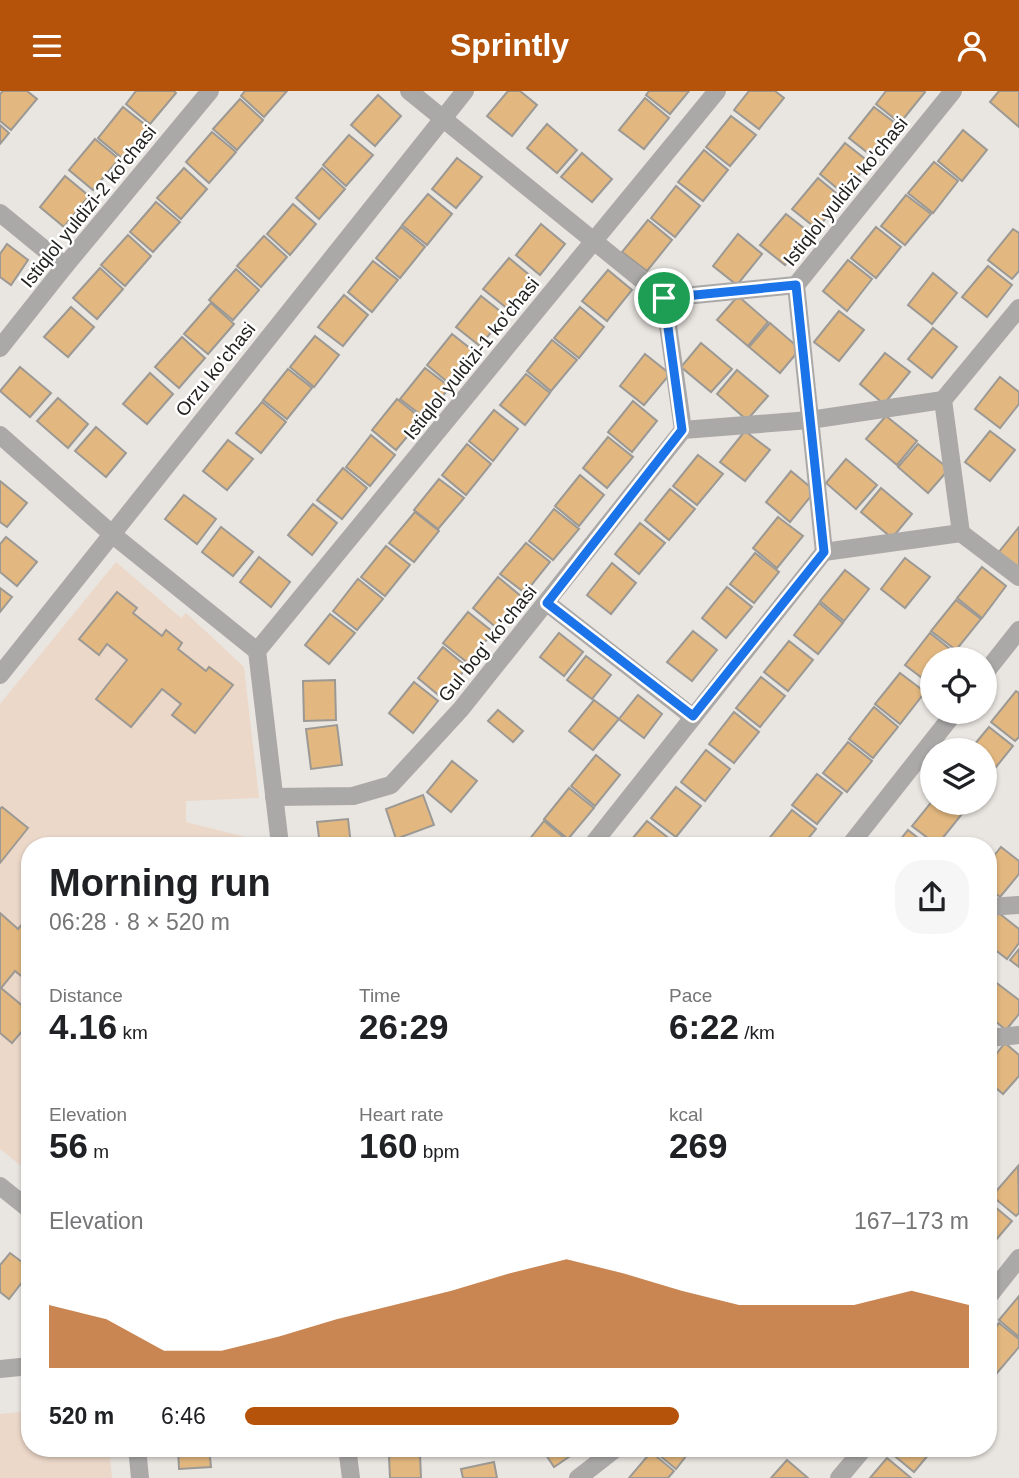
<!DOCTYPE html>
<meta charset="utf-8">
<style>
body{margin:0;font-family:Arial,sans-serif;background:#f6f6f6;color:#202124;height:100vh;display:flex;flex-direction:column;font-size:26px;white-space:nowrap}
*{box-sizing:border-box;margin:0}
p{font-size:23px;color:#757577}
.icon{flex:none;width:38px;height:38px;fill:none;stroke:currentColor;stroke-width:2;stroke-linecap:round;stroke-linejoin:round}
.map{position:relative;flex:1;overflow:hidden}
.sheet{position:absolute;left:21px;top:746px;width:976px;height:620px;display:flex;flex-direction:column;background:#fff;border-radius:28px;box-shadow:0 2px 5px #0004}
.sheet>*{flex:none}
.fabs{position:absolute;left:920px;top:556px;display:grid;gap:14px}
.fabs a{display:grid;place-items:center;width:77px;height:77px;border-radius:50%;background:#fff;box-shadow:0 2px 5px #0004;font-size:35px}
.pin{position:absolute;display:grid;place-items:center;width:60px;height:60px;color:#fff;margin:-30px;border:4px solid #fff;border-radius:50%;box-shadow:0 2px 7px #0007}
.round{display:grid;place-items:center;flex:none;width:74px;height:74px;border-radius:28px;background:#f6f6f6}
.head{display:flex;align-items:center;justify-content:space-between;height:119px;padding:0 28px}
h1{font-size:38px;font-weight:700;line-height:52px}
.metrics{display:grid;grid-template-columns:repeat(3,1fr);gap:10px;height:119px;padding:7px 28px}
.metrics div{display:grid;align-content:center}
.metrics b{font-size:35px;font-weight:700}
.metrics small{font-size:19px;font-weight:400}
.metrics p{font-size:19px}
.chart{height:196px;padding:14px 28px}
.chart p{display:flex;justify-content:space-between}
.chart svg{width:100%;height:126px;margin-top:7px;fill:#b45309;opacity:.7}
ul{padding:0 28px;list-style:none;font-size:23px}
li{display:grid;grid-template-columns:112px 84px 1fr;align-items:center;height:52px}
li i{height:18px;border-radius:9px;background:#b45309}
header{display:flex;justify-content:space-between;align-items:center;height:91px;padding:0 28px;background:#b45309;color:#fff;font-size:32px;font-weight:700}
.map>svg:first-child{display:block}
.education{fill:#ecd8c9}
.building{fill:#e3b880;stroke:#9c9994;stroke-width:2}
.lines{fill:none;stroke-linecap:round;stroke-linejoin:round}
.minor{stroke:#aba8a8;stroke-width:18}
.route-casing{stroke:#fff;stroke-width:14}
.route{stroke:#1a73e8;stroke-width:9}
.labels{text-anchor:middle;stroke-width:5;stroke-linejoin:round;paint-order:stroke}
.street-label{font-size:19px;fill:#232220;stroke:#fff}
</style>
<header><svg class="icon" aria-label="menu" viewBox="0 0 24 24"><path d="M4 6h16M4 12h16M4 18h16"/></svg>Sprintly<svg class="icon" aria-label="person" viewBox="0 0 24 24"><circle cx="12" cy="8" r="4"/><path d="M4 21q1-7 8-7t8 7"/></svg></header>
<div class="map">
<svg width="1019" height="1387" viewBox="0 0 1019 1387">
<rect width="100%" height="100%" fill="#e9e5e0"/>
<!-- education -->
<g class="education">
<path d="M116 471 181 527 186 522 244 576 259 707 186 710V731L250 747 251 754H30V1082L0 1058V613Z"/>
<path d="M30 1320V1356H109L112 1387H0V1323Z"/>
</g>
<!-- building -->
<g class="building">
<path d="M3 0H27L37 8 11 39 0 30V3Z"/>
<path d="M136 0H174L176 2 150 33 126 13Z"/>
<path d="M245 0H287L264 26 241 5Z"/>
<path d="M508 0H520L537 14 512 45 487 25Z"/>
<path d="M649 0H689L670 23 646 4Z"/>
<path d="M749 0H775L784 7 759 38 734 19Z"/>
<path d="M886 0H924L925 1 900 32 876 13Z"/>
<path d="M999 0H1019V36L990 11Z"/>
<path d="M378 4 401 25 375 55 351 34Z"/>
<path d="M645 7 669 27 644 58 619 39Z"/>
<path d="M240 8 263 29 237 59 213 38Z"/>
<path d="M123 16 148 36 122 67 98 47Z"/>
<path d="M874 16 899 35 873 66 849 47Z"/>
<path d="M731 25 756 44 730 75 706 56Z"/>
<path d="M547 33 577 59 557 82 527 57Z"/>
<path d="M0 34 9 42 0 53Z"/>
<path d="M963 39 987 59 962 90 938 70Z"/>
<path d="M212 41 236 61 209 92 186 71Z"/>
<path d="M349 44 373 64 346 95 323 74Z"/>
<path d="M95 48 119 68 93 99 69 79Z"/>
<path d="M845 52 869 71 844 103 820 83Z"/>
<path d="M704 59 728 79 703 110 678 91Z"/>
<path d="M582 62 612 88 592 111 561 86Z"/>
<path d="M457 67 482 86 456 117 432 98Z"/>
<path d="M934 71 958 90 933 122 908 102Z"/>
<path d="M184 77 207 98 181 128 157 107Z"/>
<path d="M322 77 345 98 319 128 296 107Z"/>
<path d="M65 85 89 105 64 136 40 116Z"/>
<path d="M818 87 842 107 817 138 792 118Z"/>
<path d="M676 95 700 115 675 146 651 127Z"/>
<path d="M428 103 452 123 427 154 402 134Z"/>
<path d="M906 104 931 123 905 154 881 135Z"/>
<path d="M156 111 180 131 153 161 130 141Z"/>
<path d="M293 113 316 133 290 164 267 143Z"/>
<path d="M786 123 810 142 785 174 760 154Z"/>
<path d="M648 129 672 149 647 180 622 161Z"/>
<path d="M541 133 565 153 540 184 516 164Z"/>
<path d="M401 136 425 156 400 187 376 167Z"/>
<path d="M876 136 901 156 876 187 851 167Z"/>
<path d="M1013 138 1019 142V180L1012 188 988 169Z"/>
<path d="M738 143 762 163 737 194 713 175Z"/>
<path d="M128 144 151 165 125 195 101 174Z"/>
<path d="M264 145 287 166 261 196 237 175Z"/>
<path d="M7 153 28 169 11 194 0 186V163Z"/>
<path d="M509 167 533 187 508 218 483 198Z"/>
<path d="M848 169 872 188 847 220 823 200Z"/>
<path d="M373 170 398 189 372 221 348 201Z"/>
<path d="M988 175 1012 194 987 226 962 206Z"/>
<path d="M100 177 123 198 97 228 73 207Z"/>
<path d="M236 178 259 199 233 229 209 209Z"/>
<path d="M608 179 632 199 607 230 582 210Z"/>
<path d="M933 182 957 202 932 233 908 214Z"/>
<path d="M344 204 368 224 343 255 318 236Z"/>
<path d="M481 205 505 224 480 255 456 236Z"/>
<path d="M738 205 768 231 748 255 717 229Z"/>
<path d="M211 212 234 233 208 263 184 243Z"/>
<path d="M71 216 94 236 68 266 44 246Z"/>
<path d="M580 216 604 236 579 267 554 247Z"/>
<path d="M839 220 864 239 839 270 814 251Z"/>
<path d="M770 232 800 258 780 282 749 256Z"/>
<path d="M933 237 957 256 932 287 908 268Z"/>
<path d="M452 243 476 262 451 294 427 274Z"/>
<path d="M315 245 339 264 314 296 290 276Z"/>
<path d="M182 246 205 267 179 297 155 276Z"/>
<path d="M552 249 577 269 551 300 527 280Z"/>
<path d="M701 252 732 278 711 301 681 276Z"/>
<path d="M885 262 910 281 884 313 860 293Z"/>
<path d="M645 263 670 283 644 314 620 295Z"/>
<path d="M20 276 51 302 30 326 0 300Z"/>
<path d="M425 277 450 296 425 327 400 308Z"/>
<path d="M288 278 312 297 287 328 263 309Z"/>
<path d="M737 279 768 305 747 329 717 303Z"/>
<path d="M150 282 173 303 147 333 123 313Z"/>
<path d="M526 283 550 302 525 334 500 314Z"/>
<path d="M1000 286 1019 301V313L1000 337 975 318Z"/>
<path d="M58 307 88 333 68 357 37 330Z"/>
<path d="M397 308 422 328 396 359 372 339Z"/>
<path d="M633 310 657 330 632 361 608 341Z"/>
<path d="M262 311 286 331 261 362 236 342Z"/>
<path d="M494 319 518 338 493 370 469 350Z"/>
<path d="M886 325 917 350 897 374 866 348Z"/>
<path d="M96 336 126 362 106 386 75 360Z"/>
<path d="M745 340 770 359 745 390 720 371Z"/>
<path d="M990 340 1015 359 990 390 965 371Z"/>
<path d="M371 344 395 364 370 395 346 376Z"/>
<path d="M608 346 633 366 607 397 583 377Z"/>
<path d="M228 349 253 368 227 399 203 380Z"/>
<path d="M467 353 491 373 466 404 442 384Z"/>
<path d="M918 353 949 378 928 402 898 376Z"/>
<path d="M698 364 723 383 697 414 673 395Z"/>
<path d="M846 368 877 394 856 418 826 392Z"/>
<path d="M343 377 367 397 342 428 317 409Z"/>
<path d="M791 380 815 400 790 431 766 411Z"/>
<path d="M580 384 604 404 579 435 555 415Z"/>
<path d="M439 388 464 407 438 438 414 419Z"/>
<path d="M0 390 27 412 7 436 0 431Z"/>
<path d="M881 397 912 423 892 447 861 421Z"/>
<path d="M670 398 695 418 669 449 645 429Z"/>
<path d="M184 404 216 428 197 453 165 428Z"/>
<path d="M313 413 337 432 312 464 288 444Z"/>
<path d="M554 418 579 438 553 469 529 450Z"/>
<path d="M415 421 439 440 414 471 389 452Z"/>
<path d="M778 426 803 445 777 477 753 457Z"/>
<path d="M640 432 665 452 639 483 615 463Z"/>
<path d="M221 436 253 461 233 485 202 461Z"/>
<path d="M1019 436V478L998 462Z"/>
<path d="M6 446 37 471 17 495 0 481V453Z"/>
<path d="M526 452 550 471 525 502 500 483Z"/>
<path d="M386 455 410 474 385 505 361 486Z"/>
<path d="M755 462 779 481 754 512 730 493Z"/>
<path d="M259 466 290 491 271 516 240 491Z"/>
<path d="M905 467 930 486 905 517 881 498Z"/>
<path d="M612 472 636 492 611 523 587 504Z"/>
<path d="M982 476 1006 495 982 527 957 507Z"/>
<path d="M845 479 869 498 844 530 820 510Z"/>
<path d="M498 486 522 506 497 537 473 517Z"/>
<path d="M358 488 383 508 357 539 333 520Z"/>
<path d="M727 496 752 516 726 547 702 527Z"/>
<path d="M0 497 12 506 0 521Z"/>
<path d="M117 501 137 517 133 522 162 545 166 539 182 552 178 558 206 580 209 576 233 594 195 642 172 624 181 613 162 598 131 636 96 608 127 569 107 553 99 564 79 548Z"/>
<path d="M956 509 981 528 956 559 931 540Z"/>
<path d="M819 512 843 532 818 563 794 544Z"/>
<path d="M468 521 493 541 468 572 443 552Z"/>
<path d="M330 523 355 542 329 573 305 554Z"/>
<path d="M693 540 717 559 692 590 667 571Z"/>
<path d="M559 542 583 561 564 585 540 566Z"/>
<path d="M930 542 955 562 949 569H933V589L930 593 905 574Z"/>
<path d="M789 550 813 569 788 600 764 581Z"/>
<path d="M443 556 467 576 442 607 418 587Z"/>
<path d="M586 565 611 584 592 608 567 589Z"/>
<path d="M900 582 925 601 900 633 875 613Z"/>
<path d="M761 586 785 605 760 636 736 617Z"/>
<path d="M335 589 336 629 304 630 303 590Z"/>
<path d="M414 591 438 610 413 642 389 622Z"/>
<path d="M1016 600 1019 602V646L1015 650 991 631Z"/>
<path d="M638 604 662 623 644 647 619 628Z"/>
<path d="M594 609 619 628 593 659 569 640Z"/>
<path d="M874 616 898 636 873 667 849 648Z"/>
<path d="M498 619 523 640 513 651 488 630Z"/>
<path d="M734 621 759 641 734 672 709 653Z"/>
<path d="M337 634 342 674 311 678 306 638Z"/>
<path d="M989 636 1013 655 988 686 985 684V660H969Z"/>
<path d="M848 651 872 670 847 701 823 682Z"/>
<path d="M706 659 730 678 705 710 681 691Z"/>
<path d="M596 664 620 684 595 715 571 695Z"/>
<path d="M452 670 477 690 451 721 427 701Z"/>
<path d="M817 683 842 702 817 733 792 714Z"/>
<path d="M676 696 701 715 676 746 651 727Z"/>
<path d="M569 697 594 717 568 748 544 728Z"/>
<path d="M423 704 434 734 396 748 386 718Z"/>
<path d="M933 709V712H948L962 723 937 754 912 735Z"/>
<path d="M951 712H970L962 721Z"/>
<path d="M2 716 28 737 0 772V718Z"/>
<path d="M792 719 816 738 803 754H772L767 750Z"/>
<path d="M348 728 351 754H320L317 731Z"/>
<path d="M544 730 568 750 565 754H525Z"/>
<path d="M647 730 671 749 667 754H627Z"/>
<path d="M908 739 927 754H896Z"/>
<path d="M1001 756 1019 770V783L1000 806 989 797V771Z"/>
<path d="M995 819 1019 838V852L1007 868 989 854V826Z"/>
<path d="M0 822 18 838 30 824V892L15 880 1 897 30 921V931L12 952 0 942Z"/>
<path d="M1019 858V876L1010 869Z"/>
<path d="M994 890 1019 909V923L1006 939 989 925V897Z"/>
<path d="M1005 952 1019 964V985L1003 1003 989 991V972Z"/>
<path d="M1018 1075 1019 1122 1016 1125 992 1105Z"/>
<path d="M989 1111 1012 1130 989 1157Z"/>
<path d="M10 1162 30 1177V1181L9 1208 0 1201V1174Z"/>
<path d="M1019 1205V1246L999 1229Z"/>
<path d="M999 1232 1019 1248V1256L997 1282 989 1275V1244Z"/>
<path d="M178 1356H209L211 1376 179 1378Z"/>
<path d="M541 1356H582V1357L554 1376Z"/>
<path d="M655 1356H693L676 1378 653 1359Z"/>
<path d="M894 1356H935L914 1381 890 1361Z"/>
<path d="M651 1361 674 1380 668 1387H629Z"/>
<path d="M420 1363 421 1387H390L389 1365Z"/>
<path d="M887 1367 911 1387H870Z"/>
<path d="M787 1369 808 1387H771Z"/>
<path d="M494 1371 497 1387H463L461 1378Z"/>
</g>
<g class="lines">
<!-- minor -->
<g class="minor">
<path d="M409 0 664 207 683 339"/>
<path d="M0 122 65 175"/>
<path d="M796 194 824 461"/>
<path d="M796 194 953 0"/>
<path d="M664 207 796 194"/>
<path d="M0 257 65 175 210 0"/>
<path d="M943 309 961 442"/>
<path d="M943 309 1019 217"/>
<path d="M683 339 810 329 943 309"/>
<path d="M0 344 113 444 257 560 280 754"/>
<path d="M824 461 961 442 1019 486"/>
<path d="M547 512 693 626"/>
<path d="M257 560 717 0"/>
<path d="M985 582 1019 539"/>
<path d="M0 584 465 0"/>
<path d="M274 706 353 705 391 694 461 618 683 339"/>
<path d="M592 754 824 461"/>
<path d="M850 754 955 621"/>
<path d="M989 816 1019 814"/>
<path d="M989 947 1019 944"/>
<path d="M0 1095 30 1119"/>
<path d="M989 1205 1019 1167"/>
<path d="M0 1278 30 1275"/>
<path d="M137 1356 140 1387"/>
<path d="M347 1356 351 1387"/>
<path d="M578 1387 618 1356"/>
<path d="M839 1387 865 1356"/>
</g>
</g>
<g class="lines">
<!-- route casing -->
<g class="route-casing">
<path id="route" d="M796 194 824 461 693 625 547 512 682 339 664 207Z"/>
</g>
<!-- route -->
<use href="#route" class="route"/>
</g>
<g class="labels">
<!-- street labels -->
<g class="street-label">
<text transform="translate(845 100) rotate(-51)" y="7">Istiqlol yuldizi ko'chasi</text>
<text transform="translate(88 115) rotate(-51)" y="7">Istiqlol yuldizi-2 ko'chasi</text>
<text transform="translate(471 267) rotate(-51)" y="7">Istiqlol yuldizi-1 ko'chasi</text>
<text transform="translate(215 278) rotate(-51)" y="7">Orzu ko'chasi</text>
<text transform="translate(487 552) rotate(-51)" y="7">Gul bog' ko'chasi</text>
</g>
</g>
</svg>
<div class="fabs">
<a><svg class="icon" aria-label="locate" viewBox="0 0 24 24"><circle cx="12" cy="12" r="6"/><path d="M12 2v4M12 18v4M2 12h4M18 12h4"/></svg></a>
<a><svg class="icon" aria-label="layers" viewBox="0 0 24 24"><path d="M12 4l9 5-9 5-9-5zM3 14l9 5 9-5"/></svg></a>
</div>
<div class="pin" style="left:664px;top:207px;background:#1e9e55"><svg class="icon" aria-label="arrive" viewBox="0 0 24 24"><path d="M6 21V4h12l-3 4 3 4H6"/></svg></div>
<section class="sheet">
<div class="head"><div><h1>Morning run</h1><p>06:28 · 8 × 520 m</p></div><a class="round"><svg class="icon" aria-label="share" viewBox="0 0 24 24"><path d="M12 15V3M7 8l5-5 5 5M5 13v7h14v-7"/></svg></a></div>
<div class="metrics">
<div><p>Distance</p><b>4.16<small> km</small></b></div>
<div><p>Time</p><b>26:29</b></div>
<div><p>Pace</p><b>6:22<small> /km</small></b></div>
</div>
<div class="metrics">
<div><p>Elevation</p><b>56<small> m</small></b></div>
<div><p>Heart rate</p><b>160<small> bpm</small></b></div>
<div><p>kcal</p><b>269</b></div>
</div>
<div class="chart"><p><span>Elevation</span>167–173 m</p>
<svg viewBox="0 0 160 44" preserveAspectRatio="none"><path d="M0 44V22L10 27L20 38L30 38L40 33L50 27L60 22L70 17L80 11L90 6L100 11L110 17L120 22L130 22L140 22L150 17L160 22V44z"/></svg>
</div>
<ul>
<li><b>520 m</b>6:46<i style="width:60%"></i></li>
</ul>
</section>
</div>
